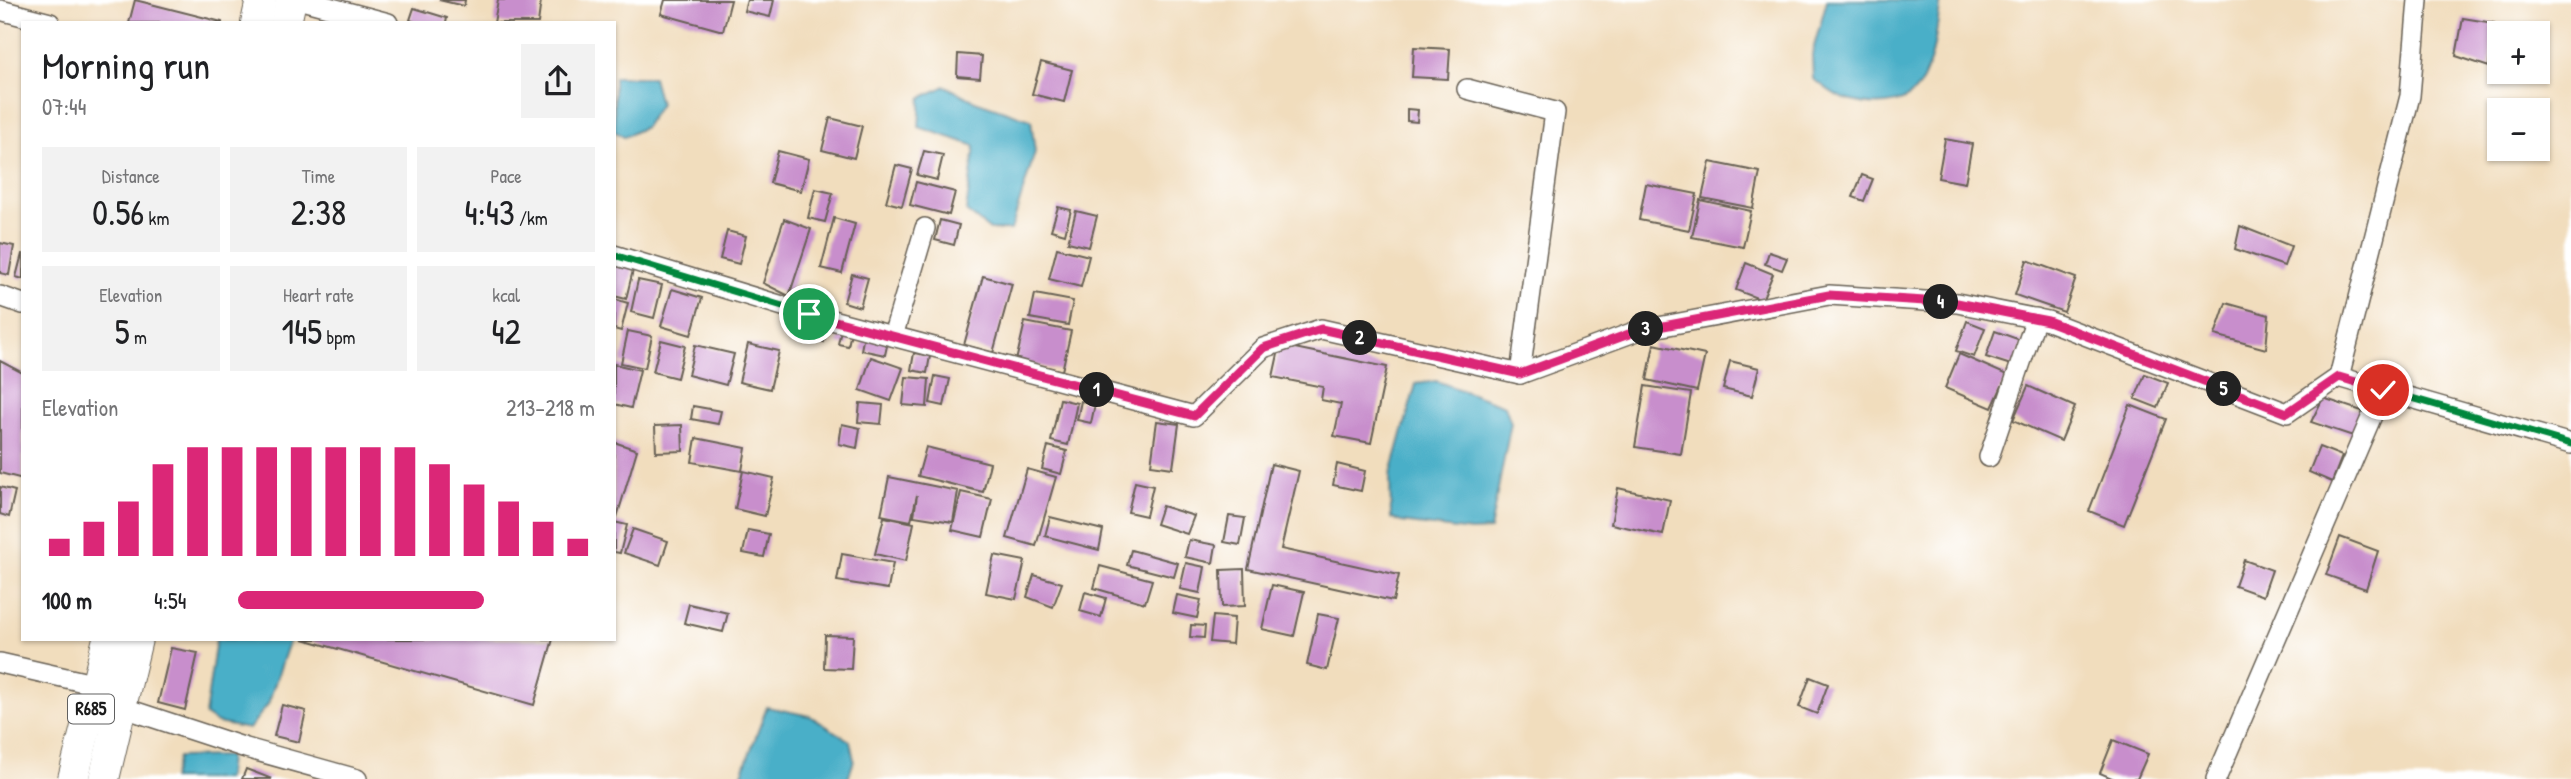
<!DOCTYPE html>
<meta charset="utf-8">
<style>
body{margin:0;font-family:"Patrick Hand",sans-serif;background:#f2f2f2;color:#202124;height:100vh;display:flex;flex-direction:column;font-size:26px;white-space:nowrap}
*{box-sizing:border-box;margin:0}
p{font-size:23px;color:#757577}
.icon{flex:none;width:38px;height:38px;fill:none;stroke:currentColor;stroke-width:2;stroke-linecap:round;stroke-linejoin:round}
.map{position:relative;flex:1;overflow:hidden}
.side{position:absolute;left:21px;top:21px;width:595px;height:620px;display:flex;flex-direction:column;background:#fff;border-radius:0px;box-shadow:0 2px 5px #0004}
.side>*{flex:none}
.controls{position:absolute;left:2487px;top:21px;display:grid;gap:14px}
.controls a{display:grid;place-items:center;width:63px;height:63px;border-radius:0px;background:#fff;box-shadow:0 2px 5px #0004;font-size:35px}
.pin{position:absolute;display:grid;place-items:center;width:60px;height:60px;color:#fff;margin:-30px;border:4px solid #fff;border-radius:50%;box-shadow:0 2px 7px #0007}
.km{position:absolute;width:35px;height:35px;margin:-18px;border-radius:50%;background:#222;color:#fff;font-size:19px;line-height:35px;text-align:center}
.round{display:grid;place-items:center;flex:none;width:74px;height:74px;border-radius:0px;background:#f2f2f2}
.overview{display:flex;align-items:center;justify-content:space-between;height:119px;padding:0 21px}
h1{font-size:38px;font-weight:600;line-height:52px}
.metrics{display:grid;grid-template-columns:repeat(3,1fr);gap:10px;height:119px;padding:7px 21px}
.metrics div{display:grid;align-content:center;border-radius:0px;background:#f2f2f2;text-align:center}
.metrics b{font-size:35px;font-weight:600}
.metrics small{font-size:19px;font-weight:400}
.metrics p{font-size:19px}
.chart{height:196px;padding:14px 21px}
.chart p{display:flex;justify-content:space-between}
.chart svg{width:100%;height:126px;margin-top:7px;stroke:#db2777;stroke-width:6}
ul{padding:0 21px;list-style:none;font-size:23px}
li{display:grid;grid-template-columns:112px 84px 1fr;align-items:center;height:52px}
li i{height:18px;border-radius:9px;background:#db2777}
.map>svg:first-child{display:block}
.water{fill:#49afc8;stroke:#326672;stroke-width:2}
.building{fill:#c88ecc}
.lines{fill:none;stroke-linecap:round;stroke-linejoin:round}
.street-casing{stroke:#676054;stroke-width:22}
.primary-casing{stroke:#676054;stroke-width:32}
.street{stroke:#fff;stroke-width:19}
.primary{stroke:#fff;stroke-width:30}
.cycleway-casing{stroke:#fff;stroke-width:11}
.cycleway{stroke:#00873e;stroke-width:7}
.route-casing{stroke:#fff;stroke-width:14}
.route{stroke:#db2777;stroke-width:9}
.labels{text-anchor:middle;stroke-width:5;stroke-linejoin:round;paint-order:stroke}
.shield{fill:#fff;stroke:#606060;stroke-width:2}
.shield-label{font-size:18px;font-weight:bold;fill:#1c1c1c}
</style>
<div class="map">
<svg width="2571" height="779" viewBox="0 0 2571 779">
<rect width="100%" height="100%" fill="#fff"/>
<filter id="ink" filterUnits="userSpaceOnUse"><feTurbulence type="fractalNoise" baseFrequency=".0143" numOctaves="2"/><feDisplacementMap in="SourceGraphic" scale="14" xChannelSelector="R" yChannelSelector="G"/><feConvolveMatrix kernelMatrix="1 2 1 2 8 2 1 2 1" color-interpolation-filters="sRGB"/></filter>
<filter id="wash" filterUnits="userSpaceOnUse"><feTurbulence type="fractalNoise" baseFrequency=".00686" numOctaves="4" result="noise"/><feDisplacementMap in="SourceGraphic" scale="28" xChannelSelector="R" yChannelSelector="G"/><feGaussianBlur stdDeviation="1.57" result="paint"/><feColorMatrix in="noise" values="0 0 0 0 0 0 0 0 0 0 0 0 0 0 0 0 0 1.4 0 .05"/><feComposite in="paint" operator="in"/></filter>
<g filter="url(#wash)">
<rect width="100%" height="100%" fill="#f1ddbd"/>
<!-- water -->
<g class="water">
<path d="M1827 0H1941C1937 26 1934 63 1920 85 1905 109 1870 107 1845 99 1834 96 1823 85 1813 79L1812 54Z"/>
<path d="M614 77H653L660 104 645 127 624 137 614 131Z"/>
<path d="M945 86 975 101 1031 120 1035 152 1011 230H990L966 211 975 146 919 127 921 98Z"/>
<path d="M1436 381 1505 406 1511 423 1490 530 1471 531 1401 522 1391 518 1390 477 1416 384Z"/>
<path d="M216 639H290L268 704 249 729 217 723 205 715Z"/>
<path d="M767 707 810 716 850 741 854 760 848 779H740Z"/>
<path d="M229 756 227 779H172L178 757Z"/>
</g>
<g id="blocks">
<!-- building -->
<g class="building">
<path d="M135 0 222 22V23H129Z"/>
<path d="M439 0H465L464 6Z"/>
<path d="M498 0H541L538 23H494Z"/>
<path d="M665 0H731L723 31 661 14Z"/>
<path d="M747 0H774L770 17 744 11Z"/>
<path d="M414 8 447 18 446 23H417L410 20Z"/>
<path d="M2463 18 2494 23 2489 67 2456 56Z"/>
<path d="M1414 47 1450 49 1448 79 1412 77Z"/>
<path d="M958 54 982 56 980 78 957 76Z"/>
<path d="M1041 62 1072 70 1064 102 1032 94Z"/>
<path d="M1407 109 1418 110 1417 122 1407 121Z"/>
<path d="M830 118 862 126 854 158 822 150Z"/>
<path d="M1945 139 1972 144 1965 183 1938 178Z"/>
<path d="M778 151 809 159 801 191 770 183Z"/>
<path d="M924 151 943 155 937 180 917 175Z"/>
<path d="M1710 162 1760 172 1753 208 1702 198Z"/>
<path d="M896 165 912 169 902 206 886 202Z"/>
<path d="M1862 175 1873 179 1864 201 1853 197Z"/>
<path d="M916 182 955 192 949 215 910 205Z"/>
<path d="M1646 184 1697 194 1689 230 1639 220Z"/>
<path d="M815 189 833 193 825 222 808 218Z"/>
<path d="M1700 200 1751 211 1743 247 1692 237Z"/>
<path d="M1058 207 1071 210 1065 234 1051 230Z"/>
<path d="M1076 211 1097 216 1089 247 1068 242Z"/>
<path d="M834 218 855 224 842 273 821 268Z"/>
<path d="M784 219 811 229 789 296 763 283Z"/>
<path d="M940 220 959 225 954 245 935 240Z"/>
<path d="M2240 226 2291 246 2284 266 2235 249Z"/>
<path d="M727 231 746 236 739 264 720 259Z"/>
<path d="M0 243 14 246 9 275 0 273Z"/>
<path d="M1057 248 1089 256 1081 287 1049 279Z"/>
<path d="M1769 252 1787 258 1782 270 1765 264Z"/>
<path d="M22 254H23V279L16 277Z"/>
<path d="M2027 260 2076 278 2064 312 2015 295Z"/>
<path d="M614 262 634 266 626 299 614 296Z"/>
<path d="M1746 263 1773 274 1762 300 1736 290Z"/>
<path d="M852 274 868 278 860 307 844 302Z"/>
<path d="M983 276 1012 284 993 353 964 345Z"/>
<path d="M638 280 662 285 654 318 631 312Z"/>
<path d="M672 289 702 298 691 335 661 326Z"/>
<path d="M1035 294 1073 301 1068 325 1030 318Z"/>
<path d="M614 299 628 303 621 331 614 329Z"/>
<path d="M2226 303 2269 315 2266 349 2215 335Z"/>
<path d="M798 319 808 321 805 336 795 334Z"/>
<path d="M1967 321 1985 328 1974 357 1956 351Z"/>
<path d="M1025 322 1071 331 1062 371 1016 361Z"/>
<path d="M816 325 827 327 824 342 813 340Z"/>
<path d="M841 330 851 332 848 346 838 344Z"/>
<path d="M628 331 652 336 645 368 621 363Z"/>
<path d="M1995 331 2023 341 2014 366 1986 357Z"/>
<path d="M864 335 888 341 885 355 861 350Z"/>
<path d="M661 340 685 346 677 378 653 372Z"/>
<path d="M748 344 779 351 770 389 739 382Z"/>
<path d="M1654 344 1705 355 1697 391 1647 380Z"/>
<path d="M695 345 734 354 726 385 688 375Z"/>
<path d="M1280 345 1387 367 1371 443 1334 436 1341 404 1321 400 1323 387 1273 377Z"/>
<path d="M914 353 930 356 927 373 911 370Z"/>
<path d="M1959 354 2007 375 1992 408 1945 388Z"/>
<path d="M871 357 903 368 891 401 860 390Z"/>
<path d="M0 361 23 373V479L0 473Z"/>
<path d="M1730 361 1759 368 1752 396 1723 389Z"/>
<path d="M614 364 640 370 631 408 614 404Z"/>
<path d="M2145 374 2168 383 2158 408 2135 399Z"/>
<path d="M935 376 950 379 944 406 930 403Z"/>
<path d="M906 377 929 379 927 407 903 405Z"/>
<path d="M1645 386 1691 393 1681 454 1635 447Z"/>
<path d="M2028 386 2075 407 2061 441 2013 420Z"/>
<path d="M2323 398 2368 413 2356 437 2311 422Z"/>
<path d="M1060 399 1077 403 1068 445 1051 441Z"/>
<path d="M1081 401 1095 404 1091 423 1077 420Z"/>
<path d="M860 403 883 405 881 424 858 422Z"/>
<path d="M2130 405 2166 419 2124 525 2089 511Z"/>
<path d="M693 406 721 411 718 424 691 419Z"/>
<path d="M1157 421 1179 424 1173 468 1151 465Z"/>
<path d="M842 424 860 428 857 448 839 444Z"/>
<path d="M682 425 683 451 656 452 655 426Z"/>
<path d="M696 438 746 448 742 471 692 462Z"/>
<path d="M614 442 637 450 617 517 614 516Z"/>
<path d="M1048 446 1067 451 1061 474 1042 469Z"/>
<path d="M926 447 990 463 983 492 918 476Z"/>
<path d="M2319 447 2342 456 2332 482 2309 472Z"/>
<path d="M1271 464 1299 471 1281 549 1399 575 1393 601 1248 569Z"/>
<path d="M1337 464 1365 471 1361 491 1333 485Z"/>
<path d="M1027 469 1056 477 1036 546 1007 538Z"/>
<path d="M743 471 774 478 765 516 735 509Z"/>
<path d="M889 477 958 491 953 522 914 516 917 495 911 521 881 515Z"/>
<path d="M1135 482 1153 486 1146 516 1128 512Z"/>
<path d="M0 487 15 491 9 517 0 514Z"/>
<path d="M1618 488 1670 500 1663 535 1611 524Z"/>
<path d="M961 492 992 499 983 537 952 530Z"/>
<path d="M1162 506 1194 516 1187 534 1156 524Z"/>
<path d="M1229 516 1245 518 1240 545 1224 542Z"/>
<path d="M884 517 914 523 906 561 875 554Z"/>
<path d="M1050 517 1103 530 1099 550 1045 536Z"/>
<path d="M614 522 627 525 620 553 614 552Z"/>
<path d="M633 529 668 541 660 565 624 553Z"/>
<path d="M748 530 769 534 764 557 743 553Z"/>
<path d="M2340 537 2378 551 2366 589 2326 575Z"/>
<path d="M1189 540 1216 545 1213 563 1185 557Z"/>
<path d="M1131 550 1178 563 1174 577 1127 565Z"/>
<path d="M842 554 893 563 888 589 837 581Z"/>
<path d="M994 555 1025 561 1016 599 986 593Z"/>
<path d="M2244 560 2272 570 2263 596 2235 586Z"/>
<path d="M1186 563 1205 567 1200 593 1180 589Z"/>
<path d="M1100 566 1152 580 1145 603 1094 588Z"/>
<path d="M1244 569 1245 606 1222 607 1221 570Z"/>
<path d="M1034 575 1062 583 1053 607 1027 597Z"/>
<path d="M1272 585 1304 592 1294 636 1262 629Z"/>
<path d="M1085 592 1106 598 1101 617 1080 611Z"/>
<path d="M1177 595 1201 600 1197 618 1173 613Z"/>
<path d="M689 604 728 613 723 632 684 623Z"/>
<path d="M1318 614 1339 618 1327 670 1307 665Z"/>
<path d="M1213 616 1234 618 1232 644 1210 642Z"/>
<path d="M1191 625 1205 626 1204 638 1190 637Z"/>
<path d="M825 635 853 636 851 669 824 668Z"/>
<path d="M303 639H553L534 705Z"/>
<path d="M171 648 198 653 185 710 158 703Z"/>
<path d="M1810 677 1828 684 1817 714 1799 707Z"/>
<path d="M282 705 306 711 299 742 274 736Z"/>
<path d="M2113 740 2148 754 2137 779H2114L2100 773Z"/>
<path d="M246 769 272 779H242Z"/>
</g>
</g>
</g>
<g filter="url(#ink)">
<use href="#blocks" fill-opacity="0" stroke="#676054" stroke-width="2"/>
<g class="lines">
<!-- street casing -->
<g class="street-casing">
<g id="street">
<path d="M302 0 388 23"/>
<path d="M0 10 50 23"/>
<path d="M1467 89 1555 112 1520 374"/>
<path d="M614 255 809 314 1194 416 1263 348 1321 329 1520 374 1637 331 1829 295 1957 303 2048 321 2287 413 2339 377 2571 444"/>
<path d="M0 296 23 304"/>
<path d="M893 336 925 228"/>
<path d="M2339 377 2410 96 2418 0"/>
<path d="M1989 457 2036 318"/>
<path d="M0 663 97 685"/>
<path d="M121 707 246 748 357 779"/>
<path d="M2216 779 2383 390"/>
</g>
</g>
<!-- primary casing -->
<g class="primary-casing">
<g id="primary">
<path d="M256 23 261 0"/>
<path d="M286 23 291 0"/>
<path d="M73 779 108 639"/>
<path d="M104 779 137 639"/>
</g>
</g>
<!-- street -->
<use href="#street" class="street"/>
<!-- primary -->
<use href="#primary" class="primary"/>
<!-- cycleway casing -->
<g class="cycleway-casing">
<path id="cycleway" d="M614 255 809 314 1194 416 1263 348 1321 329 1520 374 1637 331 1829 295 1957 303 2048 321 2287 413 2339 377 2571 444"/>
</g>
<!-- cycleway -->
<use href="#cycleway" class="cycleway"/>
</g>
</g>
<g class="lines" filter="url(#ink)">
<!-- route casing -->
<g class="route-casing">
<path id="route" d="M809 314 1194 416 1263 348 1321 329 1520 374 1637 331 1829 295 1957 303 2048 321 2287 413 2339 377 2383 390"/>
</g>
<!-- route -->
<use href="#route" class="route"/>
</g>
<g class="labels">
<!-- shield labels -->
<rect class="shield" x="68" y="694.5" width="46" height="29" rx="5"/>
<g class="shield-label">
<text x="91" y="715">R685</text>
</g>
</g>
</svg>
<div class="controls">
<a>+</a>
<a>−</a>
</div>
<div class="pin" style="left:809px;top:314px;background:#1e9e55"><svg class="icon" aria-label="arrive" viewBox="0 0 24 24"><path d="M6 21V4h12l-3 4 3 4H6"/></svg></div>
<div class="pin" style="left:2383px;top:390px;background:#d93025"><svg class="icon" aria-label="check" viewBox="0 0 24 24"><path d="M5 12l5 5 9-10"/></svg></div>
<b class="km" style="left:1097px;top:390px">1</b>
<b class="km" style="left:1360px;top:338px">2</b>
<b class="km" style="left:1646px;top:329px">3</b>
<b class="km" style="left:1941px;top:302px">4</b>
<b class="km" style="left:2224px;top:389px">5</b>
<section class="side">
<div class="overview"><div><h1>Morning run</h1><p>07:44</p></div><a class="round"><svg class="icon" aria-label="share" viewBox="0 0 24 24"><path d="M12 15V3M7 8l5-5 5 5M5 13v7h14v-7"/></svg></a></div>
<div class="metrics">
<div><p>Distance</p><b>0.56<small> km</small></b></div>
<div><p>Time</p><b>2:38</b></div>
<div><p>Pace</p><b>4:43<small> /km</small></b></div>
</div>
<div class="metrics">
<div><p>Elevation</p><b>5<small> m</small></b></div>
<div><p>Heart rate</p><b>145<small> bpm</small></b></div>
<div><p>kcal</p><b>42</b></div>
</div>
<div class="chart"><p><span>Elevation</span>213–218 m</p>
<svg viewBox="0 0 160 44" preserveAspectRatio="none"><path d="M5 44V38M15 44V32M25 44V25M35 44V12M45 44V6M55 44V6M65 44V6M75 44V6M85 44V6M95 44V6M105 44V6M115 44V12M125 44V19M135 44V25M145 44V32M155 44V38"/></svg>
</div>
<ul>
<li><b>100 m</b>4:54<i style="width:69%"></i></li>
</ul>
</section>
</div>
